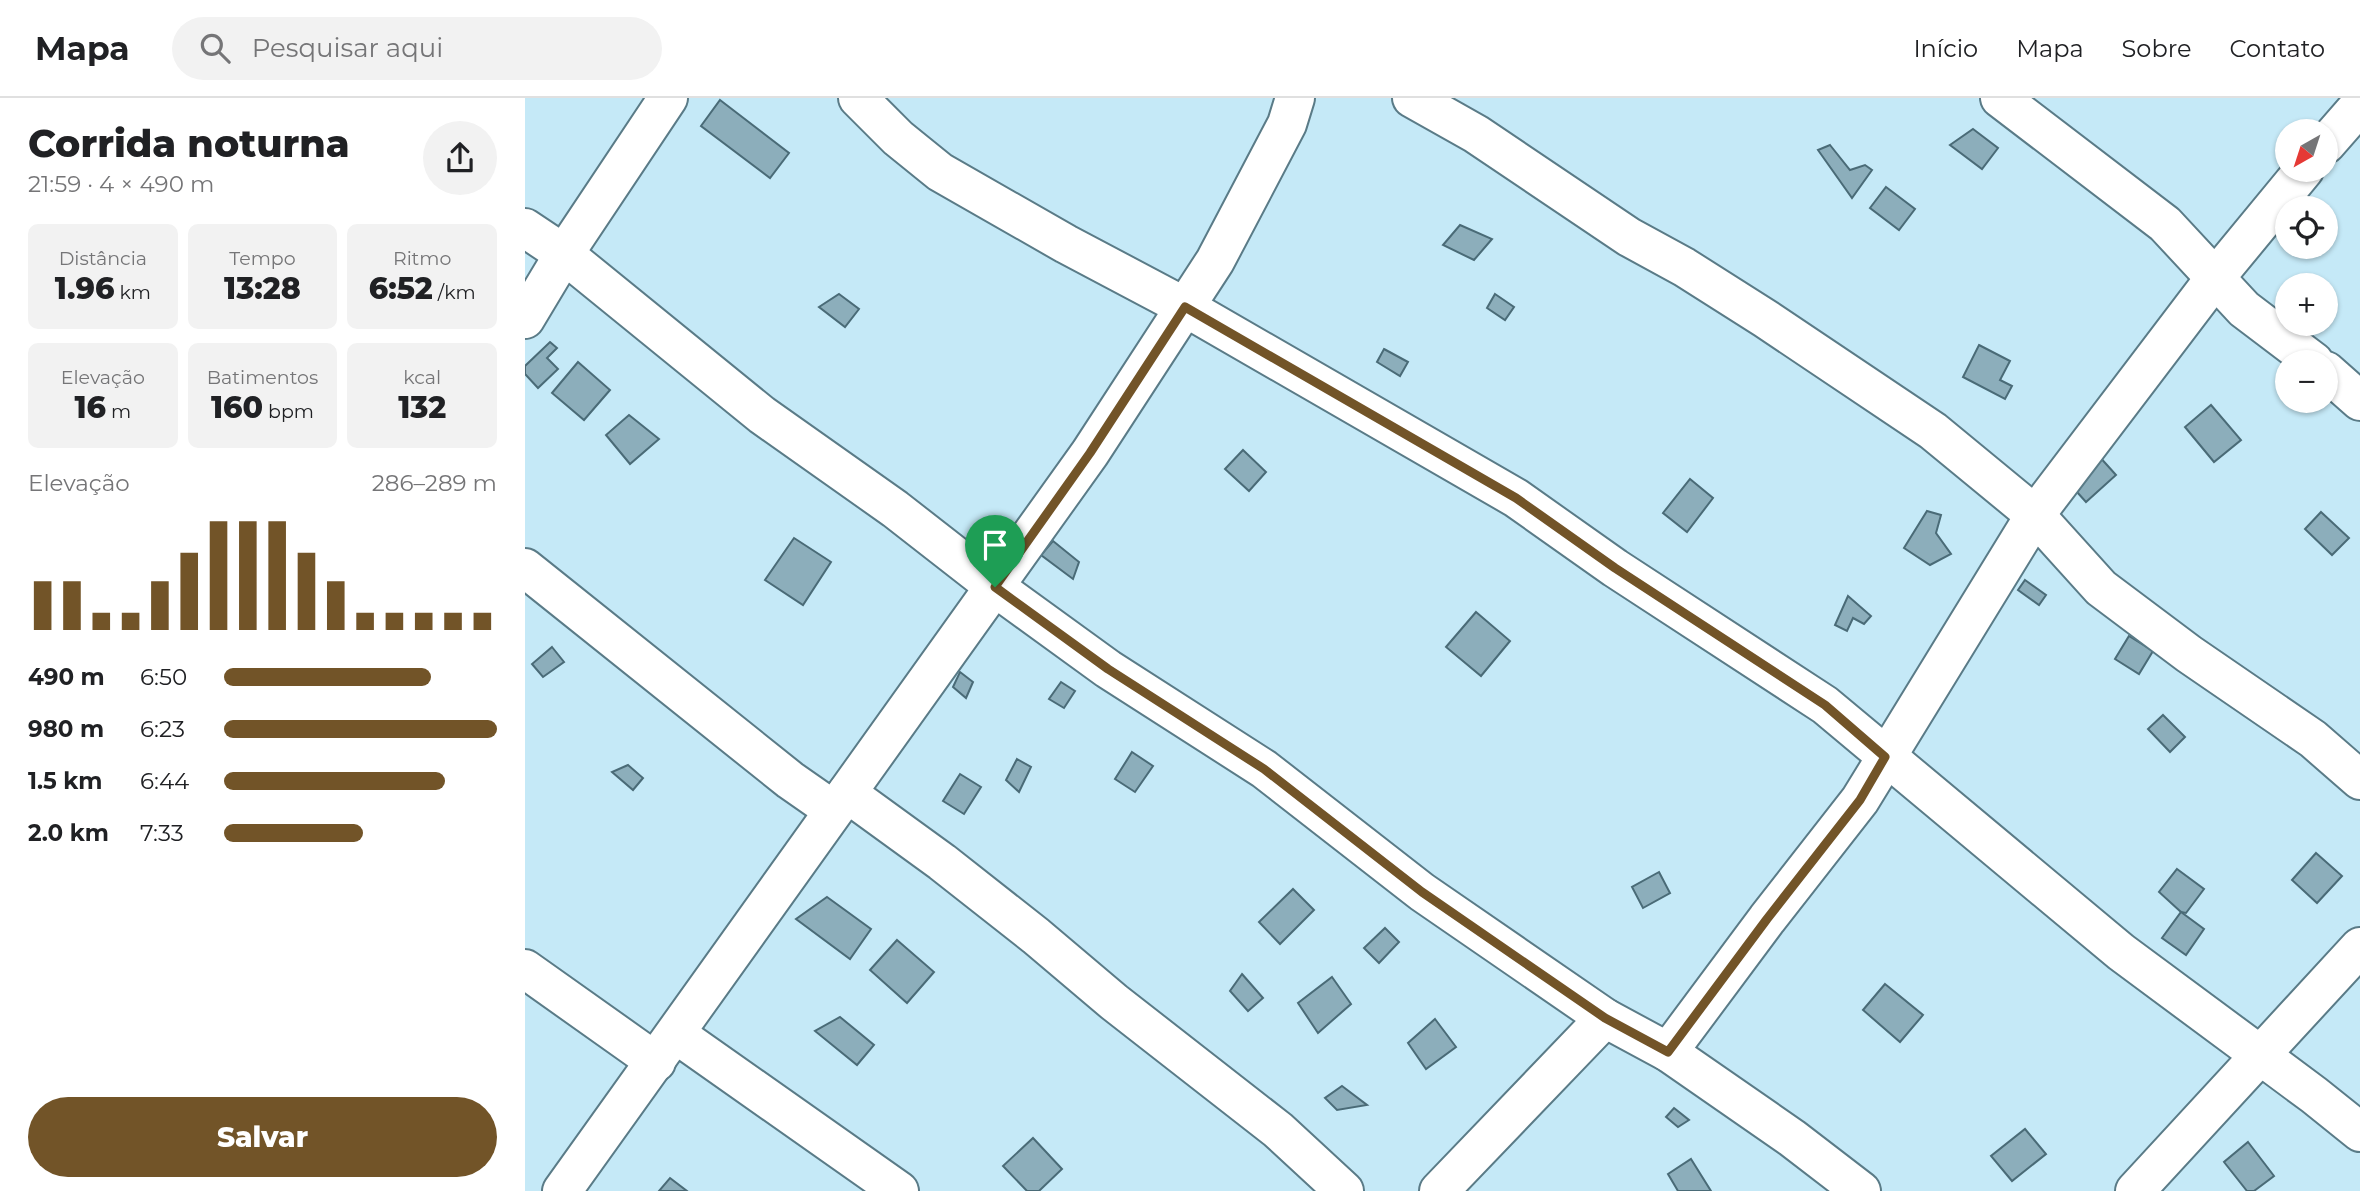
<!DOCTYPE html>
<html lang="pt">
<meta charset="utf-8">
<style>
body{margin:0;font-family:Montserrat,sans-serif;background:#f2f2f2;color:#202124;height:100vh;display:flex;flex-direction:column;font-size:26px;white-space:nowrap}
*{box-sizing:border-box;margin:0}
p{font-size:23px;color:#757577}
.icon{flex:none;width:38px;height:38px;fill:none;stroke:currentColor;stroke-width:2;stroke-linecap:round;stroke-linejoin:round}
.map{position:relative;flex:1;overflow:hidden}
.side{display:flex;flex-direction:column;background:#fff;width:525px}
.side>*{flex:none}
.needle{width:46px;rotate:219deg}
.controls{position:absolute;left:1750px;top:21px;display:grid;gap:14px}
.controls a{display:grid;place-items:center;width:63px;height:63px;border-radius:50%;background:#fff;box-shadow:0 2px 5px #0004;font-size:35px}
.pin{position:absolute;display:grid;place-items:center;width:60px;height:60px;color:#fff;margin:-72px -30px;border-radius:50% 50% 50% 0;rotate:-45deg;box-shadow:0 0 7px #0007}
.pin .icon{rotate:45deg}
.round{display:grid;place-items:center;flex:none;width:74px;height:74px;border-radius:37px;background:#f2f2f2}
.summary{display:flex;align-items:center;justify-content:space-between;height:119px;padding:0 28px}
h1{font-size:38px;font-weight:800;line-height:52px}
.figures{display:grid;grid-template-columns:repeat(3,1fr);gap:10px;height:119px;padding:7px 28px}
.figures div{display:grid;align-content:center;border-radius:10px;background:#f2f2f2;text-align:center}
.figures b{font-size:30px;font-weight:800}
.figures small{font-size:19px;font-weight:400}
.figures p{font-size:19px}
.chart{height:196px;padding:14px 28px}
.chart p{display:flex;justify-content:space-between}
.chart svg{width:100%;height:126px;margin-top:7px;stroke:#725428;stroke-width:6}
.action{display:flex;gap:14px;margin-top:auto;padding:14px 28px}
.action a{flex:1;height:80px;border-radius:42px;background:#725428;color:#fff;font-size:28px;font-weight:800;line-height:80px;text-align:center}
ul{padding:0 28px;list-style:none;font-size:23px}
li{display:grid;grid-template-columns:112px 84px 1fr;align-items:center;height:52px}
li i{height:18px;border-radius:9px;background:#725428}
header{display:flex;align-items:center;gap:42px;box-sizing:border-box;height:98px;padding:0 35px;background:#fff;border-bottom:2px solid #e0e0e0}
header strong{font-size:33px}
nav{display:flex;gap:38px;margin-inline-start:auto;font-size:24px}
.search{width:490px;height:63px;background:#f2f2f2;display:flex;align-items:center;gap:18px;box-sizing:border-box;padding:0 24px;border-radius:38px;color:#757577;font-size:26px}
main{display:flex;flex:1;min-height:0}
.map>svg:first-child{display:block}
.building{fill:#8caebb;stroke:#4a6b77;stroke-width:2}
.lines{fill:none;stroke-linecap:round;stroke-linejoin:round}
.minor-casing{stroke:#5a7b87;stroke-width:42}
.minor{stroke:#fff;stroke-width:38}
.route-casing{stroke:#fff;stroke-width:14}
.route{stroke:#725428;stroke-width:9}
</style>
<header>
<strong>Mapa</strong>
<div class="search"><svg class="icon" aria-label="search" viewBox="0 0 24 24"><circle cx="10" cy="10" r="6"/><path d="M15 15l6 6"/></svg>Pesquisar aqui</div>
<nav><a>Início</a><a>Mapa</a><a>Sobre</a><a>Contato</a></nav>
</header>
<main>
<section class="side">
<div class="summary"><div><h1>Corrida noturna</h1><p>21:59 · 4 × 490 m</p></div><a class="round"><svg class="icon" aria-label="share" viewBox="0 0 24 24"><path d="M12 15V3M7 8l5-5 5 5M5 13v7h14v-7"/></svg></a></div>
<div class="figures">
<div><p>Distância</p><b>1.96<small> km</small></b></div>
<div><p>Tempo</p><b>13:28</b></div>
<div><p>Ritmo</p><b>6:52<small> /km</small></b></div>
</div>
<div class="figures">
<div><p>Elevação</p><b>16<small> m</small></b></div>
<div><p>Batimentos</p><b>160<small> bpm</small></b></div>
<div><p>kcal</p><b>132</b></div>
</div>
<div class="chart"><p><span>Elevação</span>286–289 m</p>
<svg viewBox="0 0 160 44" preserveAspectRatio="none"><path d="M5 44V27M15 44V27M25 44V38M35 44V38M45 44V27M55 44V17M65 44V6M75 44V6M85 44V6M95 44V17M105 44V27M115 44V38M125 44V38M135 44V38M145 44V38M155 44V38"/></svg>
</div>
<ul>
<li><b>490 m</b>6:50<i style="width:76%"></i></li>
<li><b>980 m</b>6:23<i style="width:100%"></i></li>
<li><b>1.5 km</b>6:44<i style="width:81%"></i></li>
<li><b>2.0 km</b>7:33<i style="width:51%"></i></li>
</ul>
<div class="action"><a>Salvar</a></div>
</section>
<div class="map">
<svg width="1835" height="1093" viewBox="0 0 1835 1093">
<rect width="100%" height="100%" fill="#c5e9f7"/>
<!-- building -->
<g class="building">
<path d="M195 2 264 55 245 80 176 28Z"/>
<path d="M1448 31 1473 50 1457 71 1425 47Z"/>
<path d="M1305 47 1325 72 1340 67 1347 72 1327 100 1293 52Z"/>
<path d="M1361 89 1390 111 1374 132 1345 110Z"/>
<path d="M935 127 967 141 949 162 918 147Z"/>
<path d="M314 196 334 211 320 229 294 209Z"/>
<path d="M970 196 989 209 980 222 962 210Z"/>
<path d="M25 244 32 250 22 260 33 271 13 290 0 276V268Z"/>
<path d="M1454 247 1485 263 1475 282 1487 288 1480 301 1438 279Z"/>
<path d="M859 251 883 264 875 278 852 264Z"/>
<path d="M53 264 85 292 59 322 27 295Z"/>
<path d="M1686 307 1716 342 1689 364 1660 329Z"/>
<path d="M104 317 134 341 105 366 81 337Z"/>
<path d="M718 352 741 374 724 393 700 371Z"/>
<path d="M1573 357 1591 377 1561 404 1543 384Z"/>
<path d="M1165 381 1188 400 1162 434 1138 415Z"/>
<path d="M1402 413 1416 417 1411 435 1426 456 1405 467 1379 450Z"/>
<path d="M1796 414 1824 440 1807 457 1780 431Z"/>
<path d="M269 440 306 464 278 507 240 482Z"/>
<path d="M528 443 554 464 548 481 516 457Z"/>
<path d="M1500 482 1521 497 1514 507 1493 492Z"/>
<path d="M1323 498 1346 518 1339 526 1328 520 1322 533 1310 527Z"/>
<path d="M951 514 985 543 956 578 921 549Z"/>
<path d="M1604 538 1628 553 1614 576 1590 561Z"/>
<path d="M27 549 39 564 18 579 7 566Z"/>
<path d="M435 574 448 584 441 600 428 589Z"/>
<path d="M536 584 550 593 539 610 524 601Z"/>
<path d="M1638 617 1660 639 1645 654 1623 631Z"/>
<path d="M607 654 628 668 610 694 590 681Z"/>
<path d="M492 661 506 669 494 694 481 682Z"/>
<path d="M103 667 118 680 108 692 87 674Z"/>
<path d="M435 676 456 689 439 716 418 703Z"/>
<path d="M1791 755 1817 778 1792 805 1767 782Z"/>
<path d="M1652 771 1679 791 1661 815 1656 814 1634 794Z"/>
<path d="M1134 774 1145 795 1118 810 1107 789Z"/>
<path d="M768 791 789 812 755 846 734 824Z"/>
<path d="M302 799 346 831 325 861 271 821Z"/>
<path d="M1656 814 1679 831 1661 857 1637 840Z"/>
<path d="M860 830 874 844 854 865 839 850Z"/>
<path d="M372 842 409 874 382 905 345 872Z"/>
<path d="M717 876 738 900 723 913 705 893Z"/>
<path d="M807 879 826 906 793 935 773 905Z"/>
<path d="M1360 886 1398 917 1375 944 1338 912Z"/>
<path d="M315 919 349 947 332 967 290 933Z"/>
<path d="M910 921 931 949 901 971 883 945Z"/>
<path d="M817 988 842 1007 812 1012 800 1000Z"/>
<path d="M1149 1010 1164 1022 1153 1029 1141 1019Z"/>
<path d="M1500 1031 1521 1056 1487 1083 1466 1058Z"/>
<path d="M508 1040 537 1071 514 1093H502L478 1068Z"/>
<path d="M1723 1044 1749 1078 1729 1093H1722L1699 1064Z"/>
<path d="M1166 1061 1186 1093H1153L1143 1076Z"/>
<path d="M145 1080 162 1093H134Z"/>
</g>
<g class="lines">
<!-- minor casing -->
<g class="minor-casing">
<g id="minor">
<path d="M333 0 373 40 415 74 541 146 660 209 991 400 1090 470 1300 607 1596 854 1789 997 1835 1034"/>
<path d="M887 0 951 36 1104 139 1159 169 1241 221 1408 333 1510 417 1576 490 1664 556 1788 641 1835 682"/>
<path d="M1475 0 1640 126 1719 211 1789 264"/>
<path d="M1801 46 1835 7"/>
<path d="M0 130 39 156 237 317 370 411 470 489 583 571 739 671 897 794 1080 920 1143 954 1267 1040 1336 1093"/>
<path d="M0 221 39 156 143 0"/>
<path d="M1801 273 1835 303"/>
<path d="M0 470 265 682 308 712"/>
<path d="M322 695 417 764 511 838 589 904 753 1032 819 1093"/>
<path d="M0 871 131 964"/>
<path d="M151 936 374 1093"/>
<path d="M1143 954 1242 821 1335 702 1510 417 1690 180 1779 72"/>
<path d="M37 1093 565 355 690 163 762 26 770 0"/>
<path d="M914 1093 1080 920"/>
<path d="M1610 1093 1835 849"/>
</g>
</g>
<!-- minor -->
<use href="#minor" class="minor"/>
</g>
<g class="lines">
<!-- route casing -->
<g class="route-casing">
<path id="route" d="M660 209 991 400 1090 470 1300 607 1360 659 1335 702 1242 821 1143 954 1080 920 897 794 739 671 583 571 470 489 565 355Z"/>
</g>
<!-- route -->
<use href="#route" class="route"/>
</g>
</svg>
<div class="controls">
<a><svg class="needle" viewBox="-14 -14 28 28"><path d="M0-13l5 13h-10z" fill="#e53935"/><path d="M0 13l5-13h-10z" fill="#757577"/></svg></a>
<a><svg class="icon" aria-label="locate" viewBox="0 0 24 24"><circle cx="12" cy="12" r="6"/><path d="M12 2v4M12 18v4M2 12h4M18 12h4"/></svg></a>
<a>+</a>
<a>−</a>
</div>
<div class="pin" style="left:470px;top:489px;background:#1e9e55"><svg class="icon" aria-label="arrive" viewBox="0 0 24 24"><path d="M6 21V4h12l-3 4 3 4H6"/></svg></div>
</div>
</main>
